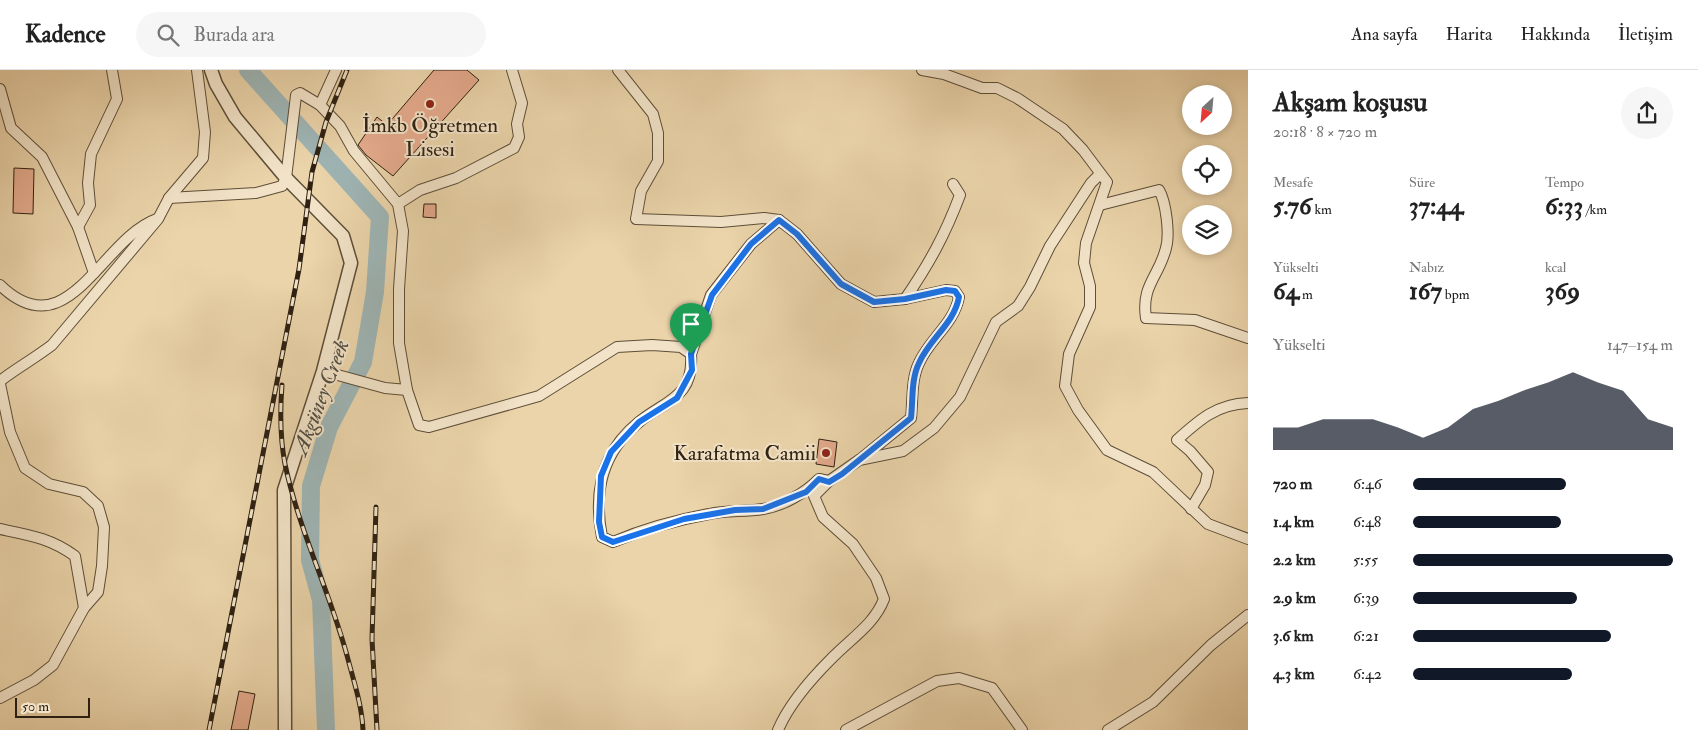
<!DOCTYPE html>
<html lang="tr">
<meta charset="utf-8">
<style>
body{margin:0;font-family:"IM FELL Double Pica",serif;background:#f6f6f6;color:#222;height:100vh;display:flex;flex-direction:column;font-size:19px;white-space:nowrap}
*{box-sizing:border-box;margin:0}
p{font-size:16px;color:#767676}
.icon{flex:none;width:28px;height:28px;fill:none;stroke:currentColor;stroke-width:2;stroke-linecap:round;stroke-linejoin:round}
.map{position:relative;flex:1;overflow:hidden}
.panel{display:flex;flex-direction:column;background:#fff;width:450px}
.panel>*{flex:none}
.needle{width:32px;rotate:206deg}
.controls{position:absolute;left:1182px;top:15px;display:grid;gap:10px}
.controls a{display:grid;place-items:center;width:50px;height:50px;border-radius:50%;background:#fff;box-shadow:0 2px 8px #0003;font-size:25px}
.scale{position:absolute;left:15px;bottom:12px;width:75px;box-sizing:border-box;padding-left:5px;border:2px solid #2e2112;border-top:0;font-size:14px;line-height:18px;white-space:nowrap;color:#2e2112;-webkit-text-stroke:4px #f2e3c8;paint-order:stroke}
.pin{position:absolute;display:grid;place-items:center;width:42px;height:42px;color:#fff;margin:-51px -21px;border-radius:50% 50% 50% 0;rotate:-45deg;box-shadow:0 0 5px #0007}
.pin .icon{rotate:45deg}
.round{display:grid;place-items:center;flex:none;width:52px;height:52px;border-radius:26px;background:#f6f6f6}
.summary{display:flex;align-items:center;justify-content:space-between;height:85px;padding:0 25px}
h1{font-size:28px;font-weight:700;line-height:38px}
.figures{display:grid;grid-template-columns:repeat(3,1fr);gap:8px;height:85px;padding:5px 25px}
.figures div{display:grid;align-content:center}
.figures b{font-size:25px;font-weight:700}
.figures small{font-size:14px;font-weight:400}
.figures p{font-size:14px}
.chart{height:140px;padding:10px 25px}
.chart p{display:flex;justify-content:space-between}
.chart svg{width:100%;height:90px;margin-top:5px;fill:#111827;opacity:.7}
ul{padding:0 25px;list-style:none;font-size:16px}
li{display:grid;grid-template-columns:80px 60px 1fr;align-items:center;height:38px}
li i{height:12px;border-radius:6px;background:#111827}
header{display:flex;align-items:center;gap:30px;box-sizing:border-box;height:70px;padding:0 25px;background:#fff;border-bottom:1px solid #e0e0e0}
header strong{font-size:24px}
nav{display:flex;gap:28px;margin-inline-start:auto;font-size:18px}
.search{width:350px;height:45px;background:#f6f6f6;display:flex;align-items:center;gap:12px;box-sizing:border-box;padding:0 18px;border-radius:28px;color:#767676;font-size:19px}
main{display:flex;flex:1;min-height:0}
.map>svg:first-child{display:block}
.lines{fill:none;stroke-linecap:round;stroke-linejoin:round}
.river{stroke:#9eb5b5;stroke-width:18}
.building{fill:#e4aa8c;stroke:#2e2112}
.minor-casing{stroke:#5d4e38;stroke-width:12}
.tertiary-casing{stroke:#5d4e38;stroke-width:15}
.minor{stroke:#f2e3c8;stroke-width:10}
.tertiary{stroke:#f2e3c8;stroke-width:12}
.rail-casing{stroke:#2e2112;stroke-width:5}
.rail{stroke:#f2e3c8;stroke-width:3;stroke-dasharray:9;stroke-linecap:butt}
.route-casing{stroke:#fff;stroke-width:10}
.route{stroke:#1a73e8;stroke-width:6}
.poi-dot{fill:#8f2418;stroke:#f2e3c8;stroke-width:2}
.labels{text-anchor:middle;stroke-width:4;stroke-linejoin:round;paint-order:stroke}
.poi-label{font-size:21px;fill:#2e2112;stroke:#f2e3c8}
.water-label{font-size:22px;font-style:italic;fill:#504d43;stroke:#f2e3c8}
</style>
<header>
<strong>Kadence</strong>
<div class="search"><svg class="icon" aria-label="search" viewBox="0 0 24 24"><circle cx="10" cy="10" r="6"/><path d="M15 15l6 6"/></svg>Burada ara</div>
<nav><a>Ana sayfa</a><a>Harita</a><a>Hakkında</a><a>İletişim</a></nav>
</header>
<main>
<div class="map">
<svg width="1248" height="660" viewBox="0 0 1248 660">
<rect width="100%" height="100%" fill="#ebd4aa"/>
<filter id="stains"><feTurbulence type="fractalNoise" baseFrequency=".004" numOctaves="4"/><feColorMatrix values="0 0 0 0 .2 0 0 0 0 .09 0 0 0 0 .02 0 0 0 .5 -.17"/></filter>
<radialGradient id="worn" r=".72"><stop offset=".6" stop-color="#630" stop-opacity="0"/><stop offset="1" stop-color="#630" stop-opacity=".3"/></radialGradient>
<g class="lines">
<!-- river -->
<path class="river" d="M248 0 380 147 375 222 363 292 329 357 311 416 310 490 321 530 326 660"/>
</g>
<!-- building -->
<g class="building">
<path d="M434 0H467L479 10 393 106 366 85 358 75 377 47 387 55Z"/>
<path d="M14 98 34 99 33 144 13 143Z"/>
<path d="M424 134H436V148L423 147Z"/>
<path d="M819 369 837 372 834 397 816 394Z"/>
<path d="M239 621 255 624 248 660H231Z"/>
</g>
<g class="lines">
<!-- minor casing -->
<g class="minor-casing">
<g id="minor">
<path d="M618 0 653 44 658 63V91L641 121 636 149 721 152 764 148 779 150 797 164 841 214 874 232 905 229 946 220 955 221 959 227C954 254 930 268 919 293 911 309 913 331 911 348L862 388"/>
<path d="M922 0 944 4 982 18H997L1017 28 1063 59 1083 80 1107 112 1086 173 1084 193 1090 216V237L1069 284 1065 316 1078 340 1107 380 1153 402 1208 454 1248 469"/>
<path d="M0 19 11 58 42 87 78 157 94 203"/>
<path d="M320 35 336 0"/>
<path d="M169 128 256 123 282 116 286 108 295 34 296 25 300 23 320 35 340 56 354 81 398 134 403 161 399 219V273L407 320 385 318 323 301"/>
<path d="M398 134 420 120 456 108 514 78 519 67 517 54 522 33 512 0"/>
<path d="M1100 135 1159 120C1166 132 1170 164 1166 178 1159 207 1141 215 1146 248L1195 250 1248 268"/>
<path d="M78 157 90 135 88 113 91 84 117 29 112 0"/>
<path d="M0 215C68 281 101 169 157 149"/>
<path d="M905 229C929 194 945 165 960 125L953 114"/>
<path d="M691 284 711 225 751 174 779 150"/>
<path d="M0 311C17 298 35 288 52 275L158 149 169 128 203 88 205 62 197 0"/>
<path d="M0 314 10 362 25 398 49 414 83 422 98 436 104 457 102 496 98 522 84 538 53 595 34 610 0 628"/>
<path d="M407 320 419 355 429 357 539 326 617 277 652 275 681 277 691 284C694 328 666 330 639 352 602 382 593 421 602 467L613 472C644 459 676 450 709 444 727 440 745 442 763 439 783 436 805 423 819 409L829 411"/>
<path d="M1191 439 1205 415 1208 402 1190 381 1177 370C1199 350 1217 334 1248 333"/>
<path d="M0 459C29 465 50 468 75 486L84 538"/>
<path d="M778 660C789 634 811 609 831 589 850 569 874 555 884 529L876 508 853 474 823 447 814 426 829 411 859 390 903 381 934 358 960 327 996 252 1018 236 1030 217 1050 176 1091 113 1100 104"/>
<path d="M846 660 937 611 959 608 992 618 1022 660"/>
<path d="M1108 660 1153 632 1211 575 1248 545"/>
</g>
</g>
<!-- tertiary casing -->
<g class="tertiary-casing">
<path id="tertiary" d="M211 0 216 14 235 47 286 108 343 166 351 193 323 301 284 420 285 660"/>
</g>
<!-- minor -->
<use href="#minor" class="minor"/>
<!-- tertiary -->
<use href="#tertiary" class="tertiary"/>
<!-- rail casing -->
<g class="rail-casing">
<g id="rail">
<path d="M282 315C280 341 280 368 285 394 299 462 332 526 349 593 355 615 362 637 363 660"/>
<path d="M376 437 372 569 377 660"/>
<path d="M209 660 299 199 312 102 326 52 347 0"/>
</g>
</g>
<!-- rail -->
<use href="#rail" class="rail"/>
</g>
<g class="lines">
<!-- route casing -->
<g class="route-casing">
<path id="route" d="M779 150 797 164 841 214 874 232 905 229 946 220 955 221 959 227C954 254 930 268 919 293 911 309 913 331 911 348L842 404 829 412 819 409 806 422 763 439 735 440 684 449 613 472 602 467 599 452 601 406 611 382 639 352 677 328 692 300 691 284 712 225 751 174Z"/>
</g>
<!-- route -->
<use href="#route" class="route"/>
</g>
<!-- markers -->
<g class="poi-dot">
<circle cx="430" cy="34" r="5"/>
<circle cx="826" cy="383" r="5"/>
</g>
<g class="labels">
<!-- poi labels -->
<g class="poi-label">
<text x="430" y="62">İmkb Öğretmen<tspan x="430" dy="24">Lisesi</tspan></text>
<text x="816" y="390" text-anchor="end">Karafatma Camii</text>
</g>
<!-- water labels -->
<g class="water-label">
<text transform="translate(320 327) rotate(-69)" y="8">Akgüney Creek</text>
</g>
</g>
<rect width="100%" height="100%" filter="url(#stains)"/>
<rect width="100%" height="100%" fill="url(#worn)"/>
</svg>
<div class="controls">
<a><svg class="needle" viewBox="-14 -14 28 28"><path d="M0-13l5 13h-10z" fill="#e53935"/><path d="M0 13l5-13h-10z" fill="#767676"/></svg></a>
<a><svg class="icon" aria-label="locate" viewBox="0 0 24 24"><circle cx="12" cy="12" r="6"/><path d="M12 2v4M12 18v4M2 12h4M18 12h4"/></svg></a>
<a><svg class="icon" aria-label="layers" viewBox="0 0 24 24"><path d="M12 4l9 5-9 5-9-5zM3 14l9 5 9-5"/></svg></a>
</div>
<div class="scale">50 m</div>
<div class="pin" style="left:691px;top:284px;background:#1e9e55"><svg class="icon" aria-label="arrive" viewBox="0 0 24 24"><path d="M6 21V4h12l-3 4 3 4H6"/></svg></div>
</div>
<section class="panel">
<div class="summary"><div><h1>Akşam koşusu</h1><p>20:18 · 8 × 720 m</p></div><a class="round"><svg class="icon" aria-label="share" viewBox="0 0 24 24"><path d="M12 15V3M7 8l5-5 5 5M5 13v7h14v-7"/></svg></a></div>
<div class="figures">
<div><p>Mesafe</p><b>5.76<small> km</small></b></div>
<div><p>Süre</p><b>37:44</b></div>
<div><p>Tempo</p><b>6:33<small> /km</small></b></div>
</div>
<div class="figures">
<div><p>Yükselti</p><b>64<small> m</small></b></div>
<div><p>Nabız</p><b>167<small> bpm</small></b></div>
<div><p>kcal</p><b>369</b></div>
</div>
<div class="chart"><p><span>Yükselti</span>147–154 m</p>
<svg viewBox="0 0 160 44" preserveAspectRatio="none"><path d="M0 44V33L10 33L20 29L30 29L40 29L50 33L60 38L70 33L80 24L90 20L100 15L110 11L120 6L130 11L140 15L150 29L160 33V44z"/></svg>
</div>
<ul>
<li><b>720 m</b>6:46<i style="width:59%"></i></li>
<li><b>1.4 km</b>6:48<i style="width:57%"></i></li>
<li><b>2.2 km</b>5:55<i style="width:100%"></i></li>
<li><b>2.9 km</b>6:39<i style="width:63%"></i></li>
<li><b>3.6 km</b>6:21<i style="width:76%"></i></li>
<li><b>4.3 km</b>6:42<i style="width:61%"></i></li>
</ul>
</section>
</main>
